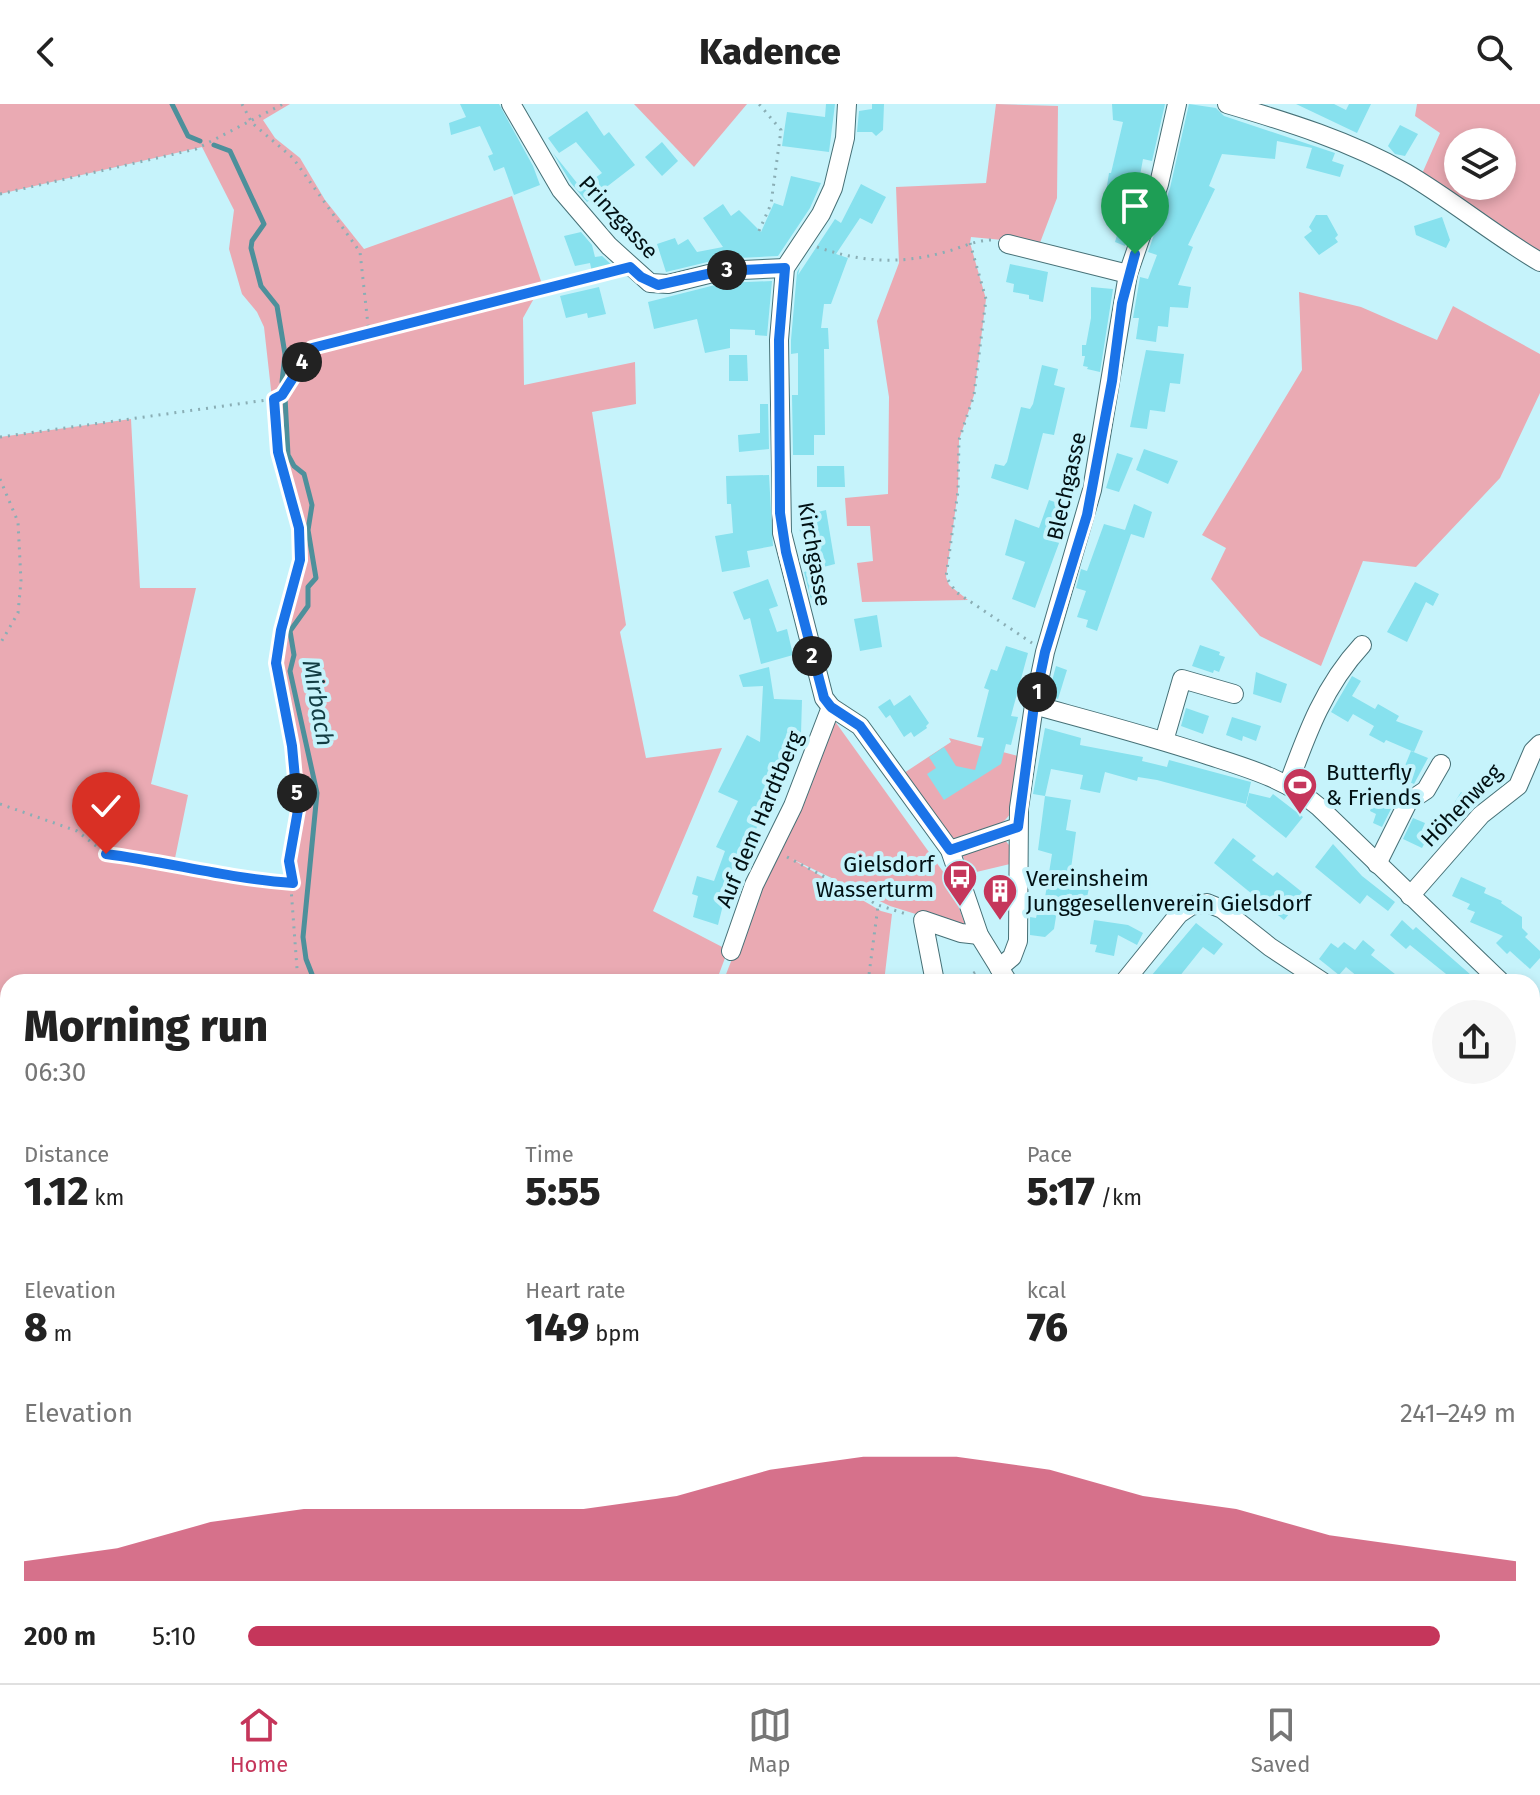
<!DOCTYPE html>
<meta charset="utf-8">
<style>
body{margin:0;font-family:"Fira Sans",sans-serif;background:#f6f6f6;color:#222;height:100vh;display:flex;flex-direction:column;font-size:30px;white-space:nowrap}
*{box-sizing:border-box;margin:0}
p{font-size:26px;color:#767676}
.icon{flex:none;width:44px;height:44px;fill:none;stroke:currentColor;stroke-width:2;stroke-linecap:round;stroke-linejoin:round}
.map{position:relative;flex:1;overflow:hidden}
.panel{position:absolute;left:0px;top:870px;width:1540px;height:710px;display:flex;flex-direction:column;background:#fff;border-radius:24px 24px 0 0;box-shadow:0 4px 12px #0003}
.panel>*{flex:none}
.controls{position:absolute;left:1444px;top:24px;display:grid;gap:16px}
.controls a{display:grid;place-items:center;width:72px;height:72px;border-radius:50%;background:#fff;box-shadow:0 4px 12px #0003;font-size:40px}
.pin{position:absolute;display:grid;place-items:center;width:68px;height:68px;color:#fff;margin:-82px -34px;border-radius:50% 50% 50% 0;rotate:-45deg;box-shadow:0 0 8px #0007}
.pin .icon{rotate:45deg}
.km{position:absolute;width:40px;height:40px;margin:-20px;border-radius:50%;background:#222;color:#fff;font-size:22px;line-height:40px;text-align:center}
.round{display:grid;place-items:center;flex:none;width:84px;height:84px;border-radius:42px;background:#f6f6f6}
.overview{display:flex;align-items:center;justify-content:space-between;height:136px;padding:0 24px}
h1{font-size:44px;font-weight:800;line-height:60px}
.figures{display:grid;grid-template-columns:repeat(3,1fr);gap:12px;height:136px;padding:8px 24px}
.figures div{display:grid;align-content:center}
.figures b{font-size:40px;font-weight:800}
.figures small{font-size:22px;font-weight:400}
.figures p{font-size:22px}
.chart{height:224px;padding:16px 24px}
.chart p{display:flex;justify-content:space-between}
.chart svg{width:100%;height:144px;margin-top:8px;fill:#c5365b;opacity:.7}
ul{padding:0 24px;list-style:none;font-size:26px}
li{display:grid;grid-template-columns:128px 96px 1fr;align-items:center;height:60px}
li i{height:20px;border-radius:10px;background:#c5365b}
header{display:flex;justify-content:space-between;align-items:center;height:104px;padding:0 24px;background:#fff;font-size:36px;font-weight:800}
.tab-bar{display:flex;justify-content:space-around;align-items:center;height:112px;border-top:2px solid #e0e0e0;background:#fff;font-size:22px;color:#767676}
.tab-bar a{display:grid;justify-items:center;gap:4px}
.tab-bar .on{color:#c5365b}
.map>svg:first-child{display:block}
.green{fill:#eaaab3;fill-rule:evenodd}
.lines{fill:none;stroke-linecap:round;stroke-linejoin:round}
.stream{stroke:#4d909b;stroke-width:5}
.building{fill:#87e1ee}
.minor-casing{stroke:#467076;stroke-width:20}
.path{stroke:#8aaeb5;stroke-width:3;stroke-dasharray:2 6;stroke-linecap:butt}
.minor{stroke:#fff;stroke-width:18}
.route-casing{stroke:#fff;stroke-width:16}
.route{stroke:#1a73e8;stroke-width:10}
.labels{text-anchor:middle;stroke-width:8;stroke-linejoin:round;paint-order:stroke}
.street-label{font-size:22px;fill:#021114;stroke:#c6f3fb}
.poi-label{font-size:22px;fill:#021114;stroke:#c6f3fb;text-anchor:start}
.water-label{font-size:24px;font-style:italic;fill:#123d43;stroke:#c6f3fb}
</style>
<header><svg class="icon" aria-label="back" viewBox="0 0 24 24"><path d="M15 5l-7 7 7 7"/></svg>Kadence<svg class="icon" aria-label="search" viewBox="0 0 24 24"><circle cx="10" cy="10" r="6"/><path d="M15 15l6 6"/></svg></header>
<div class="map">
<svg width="1540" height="1579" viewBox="0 0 1540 1579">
<rect width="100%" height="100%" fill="#c6f3fb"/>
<!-- green -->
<g class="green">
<path d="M0 0H290L263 16 275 34 300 54 325 96 364 145 512 92 542 180 523 214 524 281 635 258 636 300 592 308 626 521 620 528 646 654 722 644 653 807 728 846 716 878H8V1255L0 1252V333L131 315 140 484H196L151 680 188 691 174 759 245 776 293 779 289 757 298 706 292 642 276 559 281 526 300 456 299 424 278 348 264 223 257 208 242 190 229 145 234 106 202 43 0 90Z"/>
<path d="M634 0H747L694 63Z"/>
<path d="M996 0 1058 2 1057 94 1038 144 1013 137 971 133 970 139 986 195 974 291 959 336 958 387 946 473 949 481 968 496 862 498 857 459 873 457 870 422H847L845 394 888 390 889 293 877 217 899 159 896 83 986 79Z"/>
<path d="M1417 0H1540V152L1421 72 1440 29 1415 12ZM1458 38H1502V82H1458Z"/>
<path d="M1299 188 1361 203 1437 236 1453 202 1540 250V289L1500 374 1416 463 1363 457 1321 562 1260 532 1211 475 1226 444 1202 431 1302 266Z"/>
<path d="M834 616 949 776 967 826 890 802 792 755 881 807 892 810 884 878H723L760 783Z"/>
<path d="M949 634 1018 652 1010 710C999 727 971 734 951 735L904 669 951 638Z"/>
<path d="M1004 735 1009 741 1010 760 968 770 962 749Z"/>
<path d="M8 1279V1572H1195L1194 1579H0V1384Z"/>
</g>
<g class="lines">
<!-- stream -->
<g class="stream">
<path d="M172 0 188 32 200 37"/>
<path d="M214 41 230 47 264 120 252 137 251 144 261 182 277 202 285 250 282 278"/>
<path d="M285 293 288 351 294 362 304 370 312 401 308 426 316 474 308 483V502L290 527 294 551 290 567 317 689 303 833 306 855 315 878"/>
</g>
</g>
<!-- building -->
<g class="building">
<path d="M460 0H499L533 62 540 81 514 91 504 63 494 67 488 52 493 50 480 22 451 31 449 19 466 13Z"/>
<path d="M826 0H835L829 48 782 42 787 8 825 13Z"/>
<path d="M872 0H884L883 26 876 32 872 28H857L859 7 872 5Z"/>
<path d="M1112 0H1165L1152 57 1143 55 1133 110H1136L1125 142 1115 138 1122 114 1103 108 1109 69H1111L1123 18 1113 16Z"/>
<path d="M1189 0 1216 4 1224 12 1335 49 1332 57 1344 61 1340 73 1306 64 1312 44 1277 37 1275 55 1222 50 1209 82 1215 85 1188 141 1193 143 1178 181 1191 183 1188 204 1170 203 1168 223 1158 222 1156 238 1136 235 1139 214H1133L1140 173 1148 175 1157 151 1148 148 1170 84Z"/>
<path d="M1296 0H1334L1346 6 1349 0H1371L1357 29Z"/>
<path d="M587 7 604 32 609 28 635 61 587 98 571 79 553 49 581 84 602 69 576 38 559 49 548 34Z"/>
<path d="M1400 21 1418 30 1405 52 1395 50 1388 42Z"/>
<path d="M662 38 678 57 662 72 645 53Z"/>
<path d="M791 72 821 79 810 104 778 152 720 155 666 168 657 140 675 134 678 141 688 135 697 148 723 143 703 114 723 100 731 112 739 106 761 128 774 99 783 102Z"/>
<path d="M861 80 886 93 872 120 860 114 836 150 848 154 831 200H824L821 224H828L829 245H824L825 331H814V351H793L792 291H798V249L791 250V236L797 168 800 163 798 171 835 115 841 119Z"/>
<path d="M1316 111H1327L1338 131 1335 134 1338 138 1319 151 1304 133 1312 127 1309 123Z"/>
<path d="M1442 113 1450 136 1446 144 1416 131 1414 122Z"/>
<path d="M581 128 592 141 595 153 602 152 614 163 592 168 590 159 575 162 564 132Z"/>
<path d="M1010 160 1048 168 1043 198 1029 195V191L1013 188 1014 180 1006 178Z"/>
<path d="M772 177 767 232 755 231V226L730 225V244L705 249 697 215 654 225 648 198 723 179Z"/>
<path d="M599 183 606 210 588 214 587 209 566 214 560 192Z"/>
<path d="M1091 183 1113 185 1100 268 1087 265 1088 263 1083 262 1085 252H1082V241H1086L1091 214Z"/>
<path d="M1146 246 1184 250 1180 280 1170 279 1165 308 1150 306 1147 325 1130 323Z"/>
<path d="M729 251H747L748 277H729Z"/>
<path d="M1042 261 1058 265 1054 281 1065 284 1054 331 1043 329 1028 386 991 374 995 360 1004 362 1007 358 1021 303 1030 305 1033 300Z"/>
<path d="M760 300H768L769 345 739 348 738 331 760 329Z"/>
<path d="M1144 345 1178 357 1168 380 1136 366Z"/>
<path d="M1117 349 1133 354 1119 388 1106 384Z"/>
<path d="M817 362H844L845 383H817Z"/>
<path d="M769 371 773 442 747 447 750 463 722 468 715 432 733 429 731 400H727L726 372Z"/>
<path d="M1049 396 1072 404 1035 504 1012 495 1025 458 1005 451 1015 415 1039 424Z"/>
<path d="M1134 400 1152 408 1144 434 1131 430 1097 527 1086 523 1088 516 1077 513 1086 487 1076 484 1081 465 1087 467 1104 420 1125 426Z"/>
<path d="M826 406 835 460 808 467 797 413Z"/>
<path d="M814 465 823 501 813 503 804 468Z"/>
<path d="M768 475 778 502 769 505 777 528 787 525 793 551 761 560 750 514 744 516 733 488Z"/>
<path d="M1415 478 1439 490 1433 502 1426 498 1407 538 1387 528Z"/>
<path d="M877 511 882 543 860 547 854 515Z"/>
<path d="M1200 541 1220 548 1219 551 1225 553 1219 568 1214 566 1213 569 1192 562Z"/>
<path d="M1006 542 1028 549 1011 612 1018 613 1011 641 1006 640 1001 660 944 696 927 670 936 664 929 653 944 643 956 662 975 666 984 634 977 633 989 586 984 584 991 565 997 567Z"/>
<path d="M1056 562 1067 566 1058 595 1048 592Z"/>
<path d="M769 563 774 595 802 596 801 630 749 740 745 737 733 761 718 821 693 813 698 792 692 790 697 772 714 777 725 747 716 743 738 697 718 688 747 631 760 638 763 582 743 583 739 571Z"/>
<path d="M1256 568 1287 580 1281 599 1253 590Z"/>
<path d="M1352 572 1361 577 1352 592 1375 605 1378 600 1399 612 1396 617 1423 627 1414 648 1386 636 1384 639 1369 631 1374 622 1353 610 1348 618 1331 608Z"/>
<path d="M910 591 929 619 926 622 927 624 914 633 911 628 904 633 890 611 886 614 878 603 890 595 894 602Z"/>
<path d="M1186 604 1209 612 1203 630 1181 622Z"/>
<path d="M1232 613 1261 622 1256 637 1243 632 1242 637 1226 631Z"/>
<path d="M1045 624 1081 634 1080 641 1143 653 1142 657 1167 663 1169 656 1247 677 1251 678 1246 700 1157 676 1138 673 1137 677 1105 668 1100 689 1080 685 1083 671 1051 665 1045 692 1071 696 1066 726 1076 728 1070 772 1090 779 1086 798 1059 794 1054 825 1045 833 1030 831V813L1036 814 1038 805 1043 806 1052 750 1038 746 1045 692 1033 690Z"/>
<path d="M1411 647 1428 654 1414 680 1400 674Z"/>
<path d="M1461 688 1476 700 1454 723 1444 715Z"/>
<path d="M1249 689 1270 694 1273 690 1303 713 1286 734 1246 702Z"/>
<path d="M1375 693 1393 701 1382 723 1373 719 1376 710 1370 707Z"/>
<path d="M1413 714 1425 719 1422 726 1428 733 1422 744 1403 735Z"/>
<path d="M1233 734 1256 752 1252 756 1273 772 1277 768 1302 788 1296 796 1299 798 1284 816 1214 759Z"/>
<path d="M1333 740 1362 772 1395 798 1388 807 1367 791 1360 800 1315 763Z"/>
<path d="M1461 773 1486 784 1484 789 1502 797 1501 799 1522 813V824L1528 830 1525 833 1540 847V854L1530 865 1510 847 1507 850 1496 839 1503 832 1470 818 1475 808 1467 805 1470 800 1452 792Z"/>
<path d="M1094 816 1128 821 1143 829 1137 841 1118 831 1114 852 1095 848 1097 841 1090 840Z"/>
<path d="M1402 816 1413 826 1416 823 1479 878H1456L1410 841 1406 845 1390 831Z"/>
<path d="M1196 819 1223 840 1214 851 1203 843 1175 878H1146Z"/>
<path d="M1363 836 1375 846 1371 851 1405 878H1364L1346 863 1339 871 1319 855 1331 839 1338 844 1344 838 1355 846Z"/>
</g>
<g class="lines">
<!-- minor casing -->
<g class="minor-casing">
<g id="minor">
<path d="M511 0 561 86 609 142 650 179 668 180 721 167 785 164"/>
<path d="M847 0 845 34 833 84 821 110 785 164 779 236 782 429 824 594 831 603 860 622 950 746 979 831 1008 878"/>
<path d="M1227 0C1288 18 1350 37 1406 69 1452 96 1494 131 1540 158"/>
<path d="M1008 140 1128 170"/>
<path d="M1034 601C1092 617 1150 632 1207 651 1247 664 1287 675 1319 703L1501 878"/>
<path d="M1164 637 1182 575 1234 590"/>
<path d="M1288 681C1307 629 1324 582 1362 541"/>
<path d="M950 746 1018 723"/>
<path d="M1377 760 1408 698 1426 686 1441 660"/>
<path d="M1410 792 1481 711 1518 682 1533 647 1540 640"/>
<path d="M731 847 754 781 793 702 831 603"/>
<path d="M999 864 1012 853 1018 837 1019 704 1034 601 1045 548 1092 386 1128 170 1159 80 1177 0"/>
<path d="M935 878 923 816 961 829 979 831"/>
<path d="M1124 878 1179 810 1191 802 1207 799 1222 805 1270 843 1323 878"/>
<path d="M1532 966 1539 905"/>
<path d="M1532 1114H1540"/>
<path d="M1532 1254H1540"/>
<path d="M1532 1458 1540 1459"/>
<path d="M1532 1528 1540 1529"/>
<path d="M1325 1572 1326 1579"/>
</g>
</g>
<!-- path -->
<g class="path">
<path d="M242 0 252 19 293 54 360 148 369 230"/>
<path d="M0 90 196 45 283 0"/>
<path d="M759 127 771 100 781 26 759 0"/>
<path d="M970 139 986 195 974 291 959 336 958 387 946 473 956 488 1032 539"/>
<path d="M817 143C861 158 899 161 945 148 961 144 975 136 992 136"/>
<path d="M274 295 278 348 299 424 300 456 281 526 276 559 292 642 298 706 289 757 298 878"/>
<path d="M0 333 274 295 282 291 312 244 613 167"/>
<path d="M0 375 18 418 21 477 18 509 0 540"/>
<path d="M0 700 77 727 106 750 174 759 245 776 293 779"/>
<path d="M787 753 878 801 906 810"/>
<path d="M868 878 878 802"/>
<path d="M960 878 980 865"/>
<path d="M0 1038 8 1041"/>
<path d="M288 1572 291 1579"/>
<path d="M986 1572 988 1579"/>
<path d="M447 1579 449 1572"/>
<path d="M685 1579 688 1572"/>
</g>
<!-- minor -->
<use href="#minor" class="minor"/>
</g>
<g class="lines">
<!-- route casing -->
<g class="route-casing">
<path id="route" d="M106 750C169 758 230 775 293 779L289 757 298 706 292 642 276 559 281 526 300 456 299 424 278 348 274 295 282 291 312 244 630 163 641 173 658 181 721 167 785 164 779 236 780 409 786 448 824 594 831 603 860 622 950 746 1018 723 1034 601 1045 548 1087 411 1112 277 1122 199 1135 150"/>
</g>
<!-- route -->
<use href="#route" class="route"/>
</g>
<!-- icons -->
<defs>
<g id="stadium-pin" transform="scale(1.8)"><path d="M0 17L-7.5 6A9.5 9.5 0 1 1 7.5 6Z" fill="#c5365b" stroke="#c6f3fb"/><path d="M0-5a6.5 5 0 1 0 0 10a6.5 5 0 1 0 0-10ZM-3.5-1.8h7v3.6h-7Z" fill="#fff"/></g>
<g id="bus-pin" transform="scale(1.8)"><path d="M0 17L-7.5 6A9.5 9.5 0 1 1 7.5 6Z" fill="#c5365b" stroke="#c6f3fb"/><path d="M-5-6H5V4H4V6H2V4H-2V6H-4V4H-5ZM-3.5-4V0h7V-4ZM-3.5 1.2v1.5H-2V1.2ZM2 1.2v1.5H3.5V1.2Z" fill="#fff"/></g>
<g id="building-pin" transform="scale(1.8)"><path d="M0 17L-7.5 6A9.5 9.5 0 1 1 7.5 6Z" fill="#c5365b" stroke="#c6f3fb"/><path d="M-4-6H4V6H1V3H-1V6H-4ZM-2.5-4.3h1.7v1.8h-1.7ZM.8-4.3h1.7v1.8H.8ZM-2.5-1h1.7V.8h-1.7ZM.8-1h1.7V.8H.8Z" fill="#fff"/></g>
</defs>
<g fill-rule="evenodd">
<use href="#stadium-pin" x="1300" y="681"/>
<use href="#bus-pin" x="960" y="773"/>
<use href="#building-pin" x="1000" y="787"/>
</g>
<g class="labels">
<!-- street labels -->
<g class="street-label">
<text transform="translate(619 113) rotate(47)" y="8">Prinzgasse</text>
<text transform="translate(1066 382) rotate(-77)" y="8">Blechgasse</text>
<text transform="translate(815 450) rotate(80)" y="8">Kirchgasse</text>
<text transform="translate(1461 701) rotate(-46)" y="8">Höhenweg</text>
<text transform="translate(759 715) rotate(-67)" y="8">Auf dem Hardtberg</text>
</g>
<!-- poi labels -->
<g class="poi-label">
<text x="1326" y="676">Butterfly<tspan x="1326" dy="25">&amp; Friends</tspan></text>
<text x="934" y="768" text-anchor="end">Gielsdorf<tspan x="934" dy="25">Wasserturm</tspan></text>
<text x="1026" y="782">Vereinsheim<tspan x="1026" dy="25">Junggesellenverein Gielsdorf</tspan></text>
</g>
<!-- water labels -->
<g class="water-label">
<text transform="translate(318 599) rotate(80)" y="8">Mirbach</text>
</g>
</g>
</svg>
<div class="controls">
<a><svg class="icon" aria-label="layers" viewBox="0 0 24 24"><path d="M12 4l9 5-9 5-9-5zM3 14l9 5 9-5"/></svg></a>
</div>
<div class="pin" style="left:1135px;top:150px;background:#1e9e55"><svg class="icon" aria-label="arrive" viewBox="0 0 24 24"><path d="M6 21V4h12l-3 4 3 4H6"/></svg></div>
<div class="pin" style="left:106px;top:750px;background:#d93025"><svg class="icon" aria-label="check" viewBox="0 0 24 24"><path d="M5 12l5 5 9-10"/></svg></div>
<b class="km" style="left:1037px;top:588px">1</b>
<b class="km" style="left:812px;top:552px">2</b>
<b class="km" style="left:727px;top:166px">3</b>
<b class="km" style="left:302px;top:258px">4</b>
<b class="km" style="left:297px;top:689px">5</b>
<section class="panel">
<div class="overview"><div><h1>Morning run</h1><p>06:30</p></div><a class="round"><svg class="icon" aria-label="share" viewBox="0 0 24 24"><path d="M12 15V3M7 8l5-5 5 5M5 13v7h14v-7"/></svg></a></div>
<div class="figures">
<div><p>Distance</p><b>1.12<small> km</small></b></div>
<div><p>Time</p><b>5:55</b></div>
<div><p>Pace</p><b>5:17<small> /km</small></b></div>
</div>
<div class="figures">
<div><p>Elevation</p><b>8<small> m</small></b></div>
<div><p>Heart rate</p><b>149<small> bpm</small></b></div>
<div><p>kcal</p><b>76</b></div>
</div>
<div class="chart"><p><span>Elevation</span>241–249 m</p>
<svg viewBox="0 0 160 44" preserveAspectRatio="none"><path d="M0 44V38L10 34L20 26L30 22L40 22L50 22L60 22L70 18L80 10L90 6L100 6L110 10L120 18L130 22L140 30L150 34L160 38V44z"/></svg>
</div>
<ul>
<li><b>200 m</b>5:10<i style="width:94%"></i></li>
</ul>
</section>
</div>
<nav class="tab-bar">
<a class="on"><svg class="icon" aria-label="home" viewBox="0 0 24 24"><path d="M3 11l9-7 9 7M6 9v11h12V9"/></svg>Home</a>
<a><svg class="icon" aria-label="map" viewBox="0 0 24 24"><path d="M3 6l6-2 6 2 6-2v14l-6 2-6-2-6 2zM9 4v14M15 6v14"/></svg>Map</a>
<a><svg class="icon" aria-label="saved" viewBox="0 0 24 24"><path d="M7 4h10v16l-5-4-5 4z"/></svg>Saved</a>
</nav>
